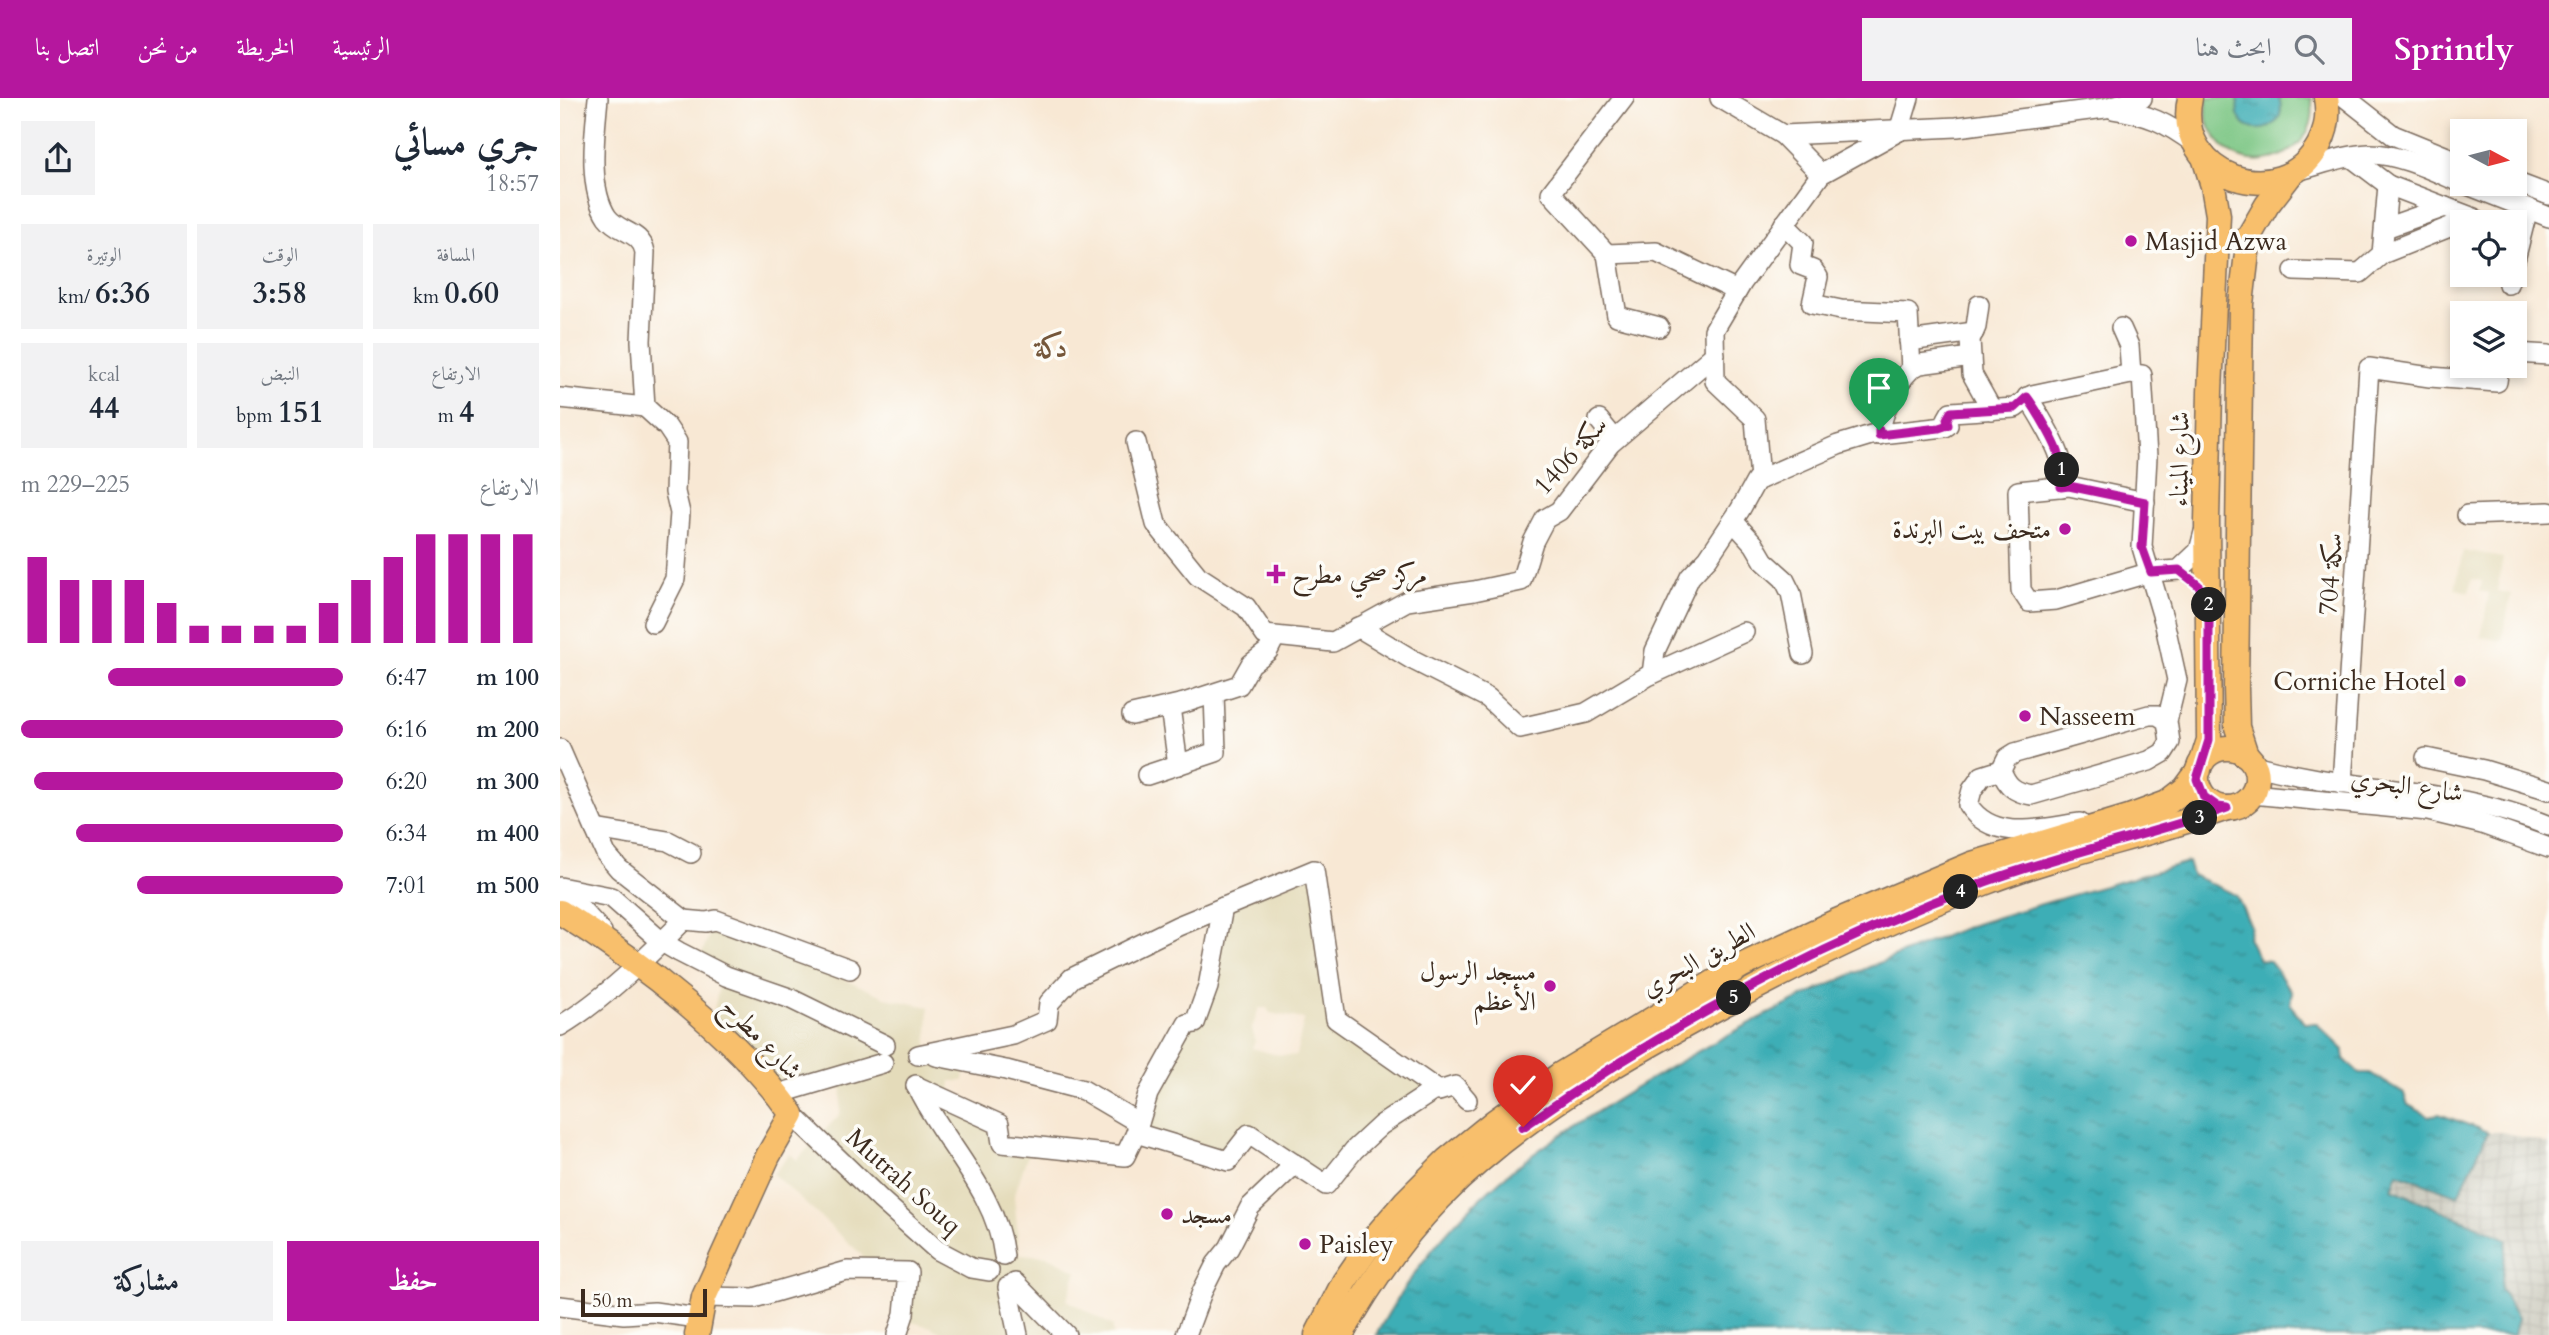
<!DOCTYPE html>
<html lang="ar">
<meta charset="utf-8">
<style>
body{margin:0;font-family:Cardo,Amiri,serif;background:#f2f2f3;color:#1f2937;direction:rtl;height:100vh;display:flex;flex-direction:column;font-size:26px;white-space:nowrap}
*{box-sizing:border-box;margin:0}
p{font-size:23px;color:#747a83}
.icon{flex:none;width:38px;height:38px;fill:none;stroke:currentColor;stroke-width:2;stroke-linecap:round;stroke-linejoin:round}
.map{position:relative;flex:1;overflow:hidden;direction:ltr}
.side{display:flex;flex-direction:column;background:#fff;width:560px}
.side>*{flex:none}
.needle{width:46px;rotate:97deg}
.buttons{position:absolute;left:1890px;top:21px;display:grid;gap:14px}
.buttons a{display:grid;place-items:center;width:77px;height:77px;border-radius:0px;background:#fff;box-shadow:0 4px 10px #0003;font-size:35px}
.scale{position:absolute;left:21px;bottom:18px;width:126px;box-sizing:border-box;padding-left:7px;border:4px solid #3b2a1e;border-top:0;font-size:19px;line-height:24px;white-space:nowrap;color:#3b2a1e;-webkit-text-stroke:5px #fdfcf7;paint-order:stroke}
.pin{position:absolute;display:grid;place-items:center;width:60px;height:60px;color:#fff;margin:-72px -30px;border-radius:50% 50% 50% 0;rotate:-45deg;box-shadow:0 0 7px #0007}
.pin .icon{rotate:45deg}
.km{position:absolute;width:35px;height:35px;margin:-18px;border-radius:50%;background:#222;color:#fff;font-size:19px;line-height:35px;text-align:center}
.round{display:grid;place-items:center;flex:none;width:74px;height:74px;border-radius:0px;background:#f2f2f3}
.summary{display:flex;align-items:center;justify-content:space-between;height:119px;padding:0 21px}
h1{font-size:38px;font-weight:800;line-height:52px}
.metrics{display:grid;grid-template-columns:repeat(3,1fr);gap:10px;height:119px;padding:7px 21px}
.metrics div{display:grid;align-content:center;border-radius:0px;background:#f2f2f3;text-align:center}
.metrics b{font-size:30px;font-weight:800}
.metrics small{font-size:19px;font-weight:400}
.metrics p{font-size:19px}
.chart{height:196px;padding:14px 21px}
.chart p{display:flex;justify-content:space-between}
.chart svg{width:100%;height:126px;margin-top:7px;stroke:#b5179e;stroke-width:6}
.action{display:flex;gap:14px;margin-top:auto;padding:14px 21px}
.action a{flex:1;height:80px;border-radius:0px;background:#b5179e;color:#fff;font-size:28px;font-weight:800;line-height:80px;text-align:center}
.action a+a{background:#f2f2f3;color:#1f2937}
ul{padding:0 21px;list-style:none;font-size:23px}
li{display:grid;grid-template-columns:112px 84px 1fr;align-items:center;height:52px}
li i{height:18px;border-radius:9px;background:#b5179e}
header{display:flex;align-items:center;gap:42px;box-sizing:border-box;height:98px;padding:0 35px;background:#b5179e;color:#fff}
header strong{font-size:33px}
nav{display:flex;gap:38px;margin-inline-start:auto;font-size:24px}
.search{width:490px;height:63px;background:#f2f2f3;display:flex;align-items:center;gap:18px;box-sizing:border-box;padding:0 24px;border-radius:0px;color:#747a83;font-size:26px}
main{display:flex;flex:1;min-height:0}
.map>svg:first-child{display:block}
.built{fill:#e4dbba;fill-rule:evenodd}
.industrial{fill:url(#industrial-grid)}
.green{fill:#7cc684;stroke:#5c7851;stroke-width:2}
.water{fill:url(#water-ripples);stroke:#3c6c6a;stroke-width:2}
.lines{fill:none;stroke-linecap:round;stroke-linejoin:round}
.minor-casing{stroke:#7d6c5e;stroke-width:22}
.major-casing{stroke:#7d6c5e;stroke-width:27}
.minor{stroke:#fff;stroke-width:19}
.major{stroke:#f8bf6c;stroke-width:24}
.route-casing{stroke:#fff;stroke-width:14}
.route{stroke:#b5179e;stroke-width:9}
.poi-dot{fill:#b5179e;stroke:#fdfcf7;stroke-width:2.5}
.labels{text-anchor:middle;stroke-width:7;stroke-linejoin:round;paint-order:stroke}
.poi-label{font-size:26px;fill:#3b2a1e;stroke:#fdfcf7;text-anchor:start}
.street-label{font-size:26px;fill:#3b2a1e;stroke:#fdfcf7}
.neighbourhood-label{font-size:28px;font-weight:bold;fill:#75573b;stroke:#fdfcf7}
</style>
<header>
<strong>Sprintly</strong>
<div class="search"><svg class="icon" aria-label="search" viewBox="0 0 24 24"><circle cx="10" cy="10" r="6"/><path d="M15 15l6 6"/></svg>ابحث هنا</div>
<nav><a>الرئيسية</a><a>الخريطة</a><a>من نحن</a><a>اتصل بنا</a></nav>
</header>
<main>
<div class="map">
<svg width="1989" height="1237" viewBox="0 0 1989 1237">
<defs>
<pattern id="industrial-grid" width="8" height="8" patternUnits="userSpaceOnUse" patternTransform="scale(1.75)"><rect width="8" height="8" fill="#c6c5b8"/><path d="M0 4h8M4 0v8" fill="none" stroke="#aba99e"/></pattern>
<pattern id="water-ripples" width="26" height="14" patternUnits="userSpaceOnUse" patternTransform="scale(1.75)"><rect width="26" height="14" fill="#3daeb6"/><path d="M2 4q2-2 4 0t4 0M15 11q2-2 4 0t4 0" fill="none" stroke="#348e93"/></pattern>
</defs>
<rect width="100%" height="100%" fill="#fdfcf7"/>
<filter id="ink" filterUnits="userSpaceOnUse"><feTurbulence type="fractalNoise" baseFrequency=".0143" numOctaves="2"/><feDisplacementMap in="SourceGraphic" scale="14" xChannelSelector="R" yChannelSelector="G"/><feConvolveMatrix kernelMatrix="1 2 1 2 8 2 1 2 1" color-interpolation-filters="sRGB"/></filter>
<filter id="wash" filterUnits="userSpaceOnUse"><feTurbulence type="fractalNoise" baseFrequency=".00686" numOctaves="4" result="noise"/><feDisplacementMap in="SourceGraphic" scale="28" xChannelSelector="R" yChannelSelector="G"/><feGaussianBlur stdDeviation="1.57" result="paint"/><feColorMatrix in="noise" values="0 0 0 0 0 0 0 0 0 0 0 0 0 0 0 0 0 1.4 0 .05"/><feComposite in="paint" operator="in"/></filter>
<g filter="url(#wash)">
<rect width="100%" height="100%" fill="#f8e8d4"/>
<!-- built -->
<g class="built">
<path d="M1903 453 1943 460 1937 493 1951 496 1942 543 1921 539 1929 495 1920 493 1922 483 1912 481 1909 494 1895 491Z"/>
<path d="M752 777 776 921 876 991 766 1087 689 1036 668 1063 584 1032 627 926 665 808ZM699 910H707L710 915 744 921 736 958 713 956 692 950 695 943 692 930Z"/>
<path d="M151 830 245 864 330 901 369 909 367 960 405 966 404 983H391L389 1000 450 1048 470 1049 454 1099 460 1156 487 1158 517 1173 507 1202 553 1228V1237H385L371 1229 336 1220 344 1171 303 1170 302 1157 213 1076 230 1056 237 1062 280 1016 282 992 274 983 227 996 153 917 162 873 140 862Z"/>
</g>
<!-- industrial -->
<path class="industrial" d="M1928 1034H1942L1989 1046V1237H1954L1958 1220 1941 1191 1832 1091 1838 1075 1898 1097Z"/>
<!-- green -->
<path class="green" d="M1647 0H1751C1765 57 1681 88 1654 36 1651 32 1648 26 1647 22 1646 15 1647 7 1647 0Z"/>
<!-- water -->
<g class="water">
<path d="M1679 0H1719C1733 40 1666 43 1679 0Z"/>
<path d="M1628 764 1632 777 1676 797 1691 828 1688 839 1699 862 1710 863 1732 895 1730 906 1744 925H1756L1784 952V961L1799 975H1810L1844 996 1848 1007 1869 1018 1879 1016 1928 1034 1898 1098 1838 1075 1832 1091 1947 1141 1941 1191 1958 1220 1954 1237H816C845 1184 884 1132 929 1092 972 1053 1023 1022 1072 992 1163 936 1256 889 1356 850 1378 841 1401 830 1425 823 1492 802 1560 784 1628 764Z"/>
</g>
</g>
<g filter="url(#ink)">
<g class="lines">
<!-- minor casing -->
<g class="minor-casing">
<g id="minor">
<path d="M38 0C35 34 27 89 47 119 59 135 81 133 85 154L81 243 85 309 107 329 117 344 115 394 120 415 115 481 93 525"/>
<path d="M1160 0 1223 37 1261 76"/>
<path d="M1786 0 1833 37 1902 65"/>
<path d="M1553 11C1588 16 1607 25 1635 46"/>
<path d="M1339 33 1349 0"/>
<path d="M1223 37 1397 29 1545 10 1582 0"/>
<path d="M1791 59 1828 87 1914 120"/>
<path d="M1736 73C1760 67 1784 57 1809 56 1838 55 1876 74 1902 85"/>
<path d="M1955 84 1989 97"/>
<path d="M1905 86 1989 119"/>
<path d="M1224 126 1243 145 1240 167 1253 172 1258 179 1252 206 1281 212 1348 215 1351 271C1334 288 1323 313 1319 337"/>
<path d="M1825 130 1885 109"/>
<path d="M1047 156 991 95 1064 0"/>
<path d="M1047 156 1096 154 1177 193"/>
<path d="M1047 156 1057 218 1099 229"/>
<path d="M1822 156 1902 124"/>
<path d="M1955 162 1968 110"/>
<path d="M1734 173 1800 175 1822 156 1828 87"/>
<path d="M1948 186 1951 177"/>
<path d="M1419 207 1416 229 1410 241 1412 276 1432 312"/>
<path d="M1561 230 1569 248 1571 276 1582 277 1587 359 1582 449 1604 523 1617 582 1607 623 1610 644 1603 655 1589 663 1471 697C1454 694 1447 688 1441 672L1447 660 1455 655 1589 617H1598L1607 623"/>
<path d="M1349 243 1414 234"/>
<path d="M1955 255 1989 257"/>
<path d="M1351 271 1360 266 1411 259"/>
<path d="M1467 299C1476 311 1497 347 1500 360 1503 370 1501 379 1501 389"/>
<path d="M0 300 85 309"/>
<path d="M1039 322 1048 333 1050 346"/>
<path d="M576 344 596 426 638 478 686 509 705 537 773 544 847 503 914 493 961 483 973 444 985 421 999 413 1050 346 1155 256"/>
<path d="M1200 381 1195 321 1155 283 1154 232 1182 185 1261 76 1339 33"/>
<path d="M1585 404 1509 388 1458 393 1461 492 1469 504 1496 502 1591 474 1619 472 1639 453 1644 434"/>
<path d="M1907 417 1989 414"/>
<path d="M1173 423 1194 446 1204 463 1224 481 1231 495 1243 556"/>
<path d="M798 529 853 562 928 600 960 630 1026 615 1088 578 1184 534"/>
<path d="M1092 576 1095 553 1130 479 1148 460 1180 412 1196 383 1278 347 1311 337 1385 329 1388 327 1387 321 1391 314 1455 310 1472 297 1571 276"/>
<path d="M610 609 618 667"/>
<path d="M572 617 624 605 679 587 691 566 708 553 715 539"/>
<path d="M0 651 46 756 59 771 124 822C87 859 44 902 0 928"/>
<path d="M1866 660 1924 672 1989 692"/>
<path d="M1694 667C1791 694 1895 689 1989 728"/>
<path d="M1441 672 1422 678 1412 692 1408 707C1433 745 1482 730 1520 725"/>
<path d="M587 677 656 654 654 596"/>
<path d="M1782 685 1809 270 1870 279 1937 284 1939 268"/>
<path d="M1692 696 1868 713 1922 726 1989 750"/>
<path d="M35 731 108 743 131 755"/>
<path d="M0 789 51 799 102 844 119 854 166 878 229 900 325 947"/>
<path d="M0 795 21 811 42 834"/>
<path d="M124 822 146 824 156 822 290 871"/>
<path d="M376 958 446 972 523 992 579 1025"/>
<path d="M356 987C383 1045 436 1092 444 1158"/>
<path d="M356 988 439 1026 442 1045 565 1058 576 1035 668 1063 689 1036 766 1087 794 1052 821 1027 876 991 776 921 754 772 618 828 512 880 489 905 487 922 453 937 358 957"/>
<path d="M876 991 879 993 895 988 907 1002"/>
<path d="M218 996 323 965"/>
<path d="M232 1016 321 1102 377 1152 411 1170 429 1173"/>
<path d="M576 1035 588 996 627 926 635 925 648 889 663 809"/>
<path d="M455 1185 506 1237"/>
<path d="M448 1189 458 1237"/>
<path d="M144 1199 194 1200 287 1173 348 1174 344 1216 337 1237"/>
<path d="M0 1208 64 1216 94 1214 138 1220"/>
<path d="M626 1237 642 1194 656 1166 669 1150 690 1109 735 1066"/>
</g>
</g>
<!-- major casing -->
<g class="major-casing">
<g id="major">
<path d="M1630 0C1613 78 1720 117 1759 47 1767 32 1769 16 1766 0"/>
<circle cx="1667" cy="680" r="30"/>
<path d="M1686 657 1677 629 1676 590 1681 206 1689 138 1707 107 1731 76"/>
<path d="M1642 664 1649 642 1647 423 1650 294 1658 117 1653 88 1644 59"/>
<path d="M0 814C82 865 176 937 232 1016L208 1058 144 1199 137 1237"/>
<path d="M757 1237 784 1184 815 1139 845 1104 887 1062 934 1024 1001 976 1181 868 1277 823 1412 766 1569 719 1607 705 1625 691 1639 672"/>
<path d="M781 1237C809 1187 840 1141 880 1100 958 1020 1058 963 1155 911 1242 864 1331 821 1424 785 1503 754 1587 738 1667 710"/>
</g>
</g>
<!-- minor -->
<use href="#minor" class="minor"/>
<!-- major -->
<use href="#major" class="major"/>
</g>
</g>
<g class="lines" filter="url(#ink)">
<!-- route casing -->
<g class="route-casing">
<path id="route" d="M963 1029C1105 929 1262 845 1425 784 1504 755 1587 738 1667 710L1658 709 1644 699 1637 681 1649 642V506L1638 487 1619 472 1591 474 1582 449 1585 404 1509 388 1501 389C1501 379 1503 370 1500 360 1497 346 1476 311 1467 299L1455 310 1391 314 1387 321 1388 327 1379 330 1319 337V332"/>
</g>
<!-- route -->
<use href="#route" class="route"/>
</g>
<!-- markers -->
<g class="poi-dot">
<circle cx="1571" cy="143" r="7"/>
<circle cx="1505" cy="431" r="7"/>
<path d="M712.5 465.5h7v7h7v7h-7v7h-7v-7h-7v-7h7z"/>
<circle cx="1900" cy="583" r="7"/>
<circle cx="1465" cy="618" r="7"/>
<circle cx="990" cy="888" r="7"/>
<circle cx="607" cy="1116" r="7"/>
<circle cx="745" cy="1146" r="7"/>
</g>
<g class="labels">
<!-- poi labels -->
<g class="poi-label">
<text x="1585" y="152">Masjid Azwa</text>
<text x="1491" y="440" text-anchor="end">متحف بيت البرندة</text>
<text x="732" y="485">مركز صحي مطرح</text>
<text x="1886" y="592" text-anchor="end">Corniche Hotel</text>
<text x="1479" y="627">Nasseem</text>
<text x="976" y="882" text-anchor="end">مسجد الرسول<tspan x="976" dy="30">الأعظم</tspan></text>
<text x="621" y="1125">مسجد</text>
<text x="759" y="1155">Paisley</text>
</g>
<!-- street labels -->
<g class="street-label">
<text transform="translate(1010 357) rotate(-48)" y="9">1406 سكة</text>
<text transform="translate(1619 361) rotate(-89)" y="9">شارع الميناء</text>
<text transform="translate(1770 476) rotate(-86)" y="9">سكة 704</text>
<text transform="translate(1847 687) rotate(8)" y="9">شارع البحري</text>
<text transform="translate(1138 861) rotate(-29)" y="9">الطريق البحري</text>
<text transform="translate(202 940) rotate(46)" y="9">شارع مطرح</text>
<text transform="translate(344 1083) rotate(42)" y="9">Mutrah Souq</text>
</g>
<!-- neighbourhood labels -->
<g class="neighbourhood-label">
<text x="491" y="259">دكة</text>
</g>
</g>
</svg>
<div class="buttons">
<a><svg class="needle" viewBox="-14 -14 28 28"><path d="M0-13l5 13h-10z" fill="#e53935"/><path d="M0 13l5-13h-10z" fill="#747a83"/></svg></a>
<a><svg class="icon" aria-label="locate" viewBox="0 0 24 24"><circle cx="12" cy="12" r="6"/><path d="M12 2v4M12 18v4M2 12h4M18 12h4"/></svg></a>
<a><svg class="icon" aria-label="layers" viewBox="0 0 24 24"><path d="M12 4l9 5-9 5-9-5zM3 14l9 5 9-5"/></svg></a>
</div>
<div class="scale">50 m</div>
<div class="pin" style="left:1319px;top:332px;background:#1e9e55"><svg class="icon" aria-label="arrive" viewBox="0 0 24 24"><path d="M6 21V4h12l-3 4 3 4H6"/></svg></div>
<div class="pin" style="left:963px;top:1029px;background:#d93025"><svg class="icon" aria-label="check" viewBox="0 0 24 24"><path d="M5 12l5 5 9-10"/></svg></div>
<b class="km" style="left:1502px;top:372px">1</b>
<b class="km" style="left:1649px;top:507px">2</b>
<b class="km" style="left:1640px;top:720px">3</b>
<b class="km" style="left:1401px;top:794px">4</b>
<b class="km" style="left:1174px;top:900px">5</b>
</div>
<section class="side">
<div class="summary"><div><h1>جري مسائي</h1><p>18:57</p></div><a class="round"><svg class="icon" aria-label="share" viewBox="0 0 24 24"><path d="M12 15V3M7 8l5-5 5 5M5 13v7h14v-7"/></svg></a></div>
<div class="metrics">
<div><p>المسافة</p><b>0.60<small> km</small></b></div>
<div><p>الوقت</p><b>3:58</b></div>
<div><p>الوتيرة</p><b>6:36<small> /km</small></b></div>
</div>
<div class="metrics">
<div><p>الارتفاع</p><b>4<small> m</small></b></div>
<div><p>النبض</p><b>151<small> bpm</small></b></div>
<div><p>kcal</p><b>44</b></div>
</div>
<div class="chart"><p><span>الارتفاع</span>225–229 m</p>
<svg viewBox="0 0 160 44" preserveAspectRatio="none"><path d="M5 44V14M15 44V22M25 44V22M35 44V22M45 44V30M55 44V38M65 44V38M75 44V38M85 44V38M95 44V30M105 44V22M115 44V14M125 44V6M135 44V6M145 44V6M155 44V6"/></svg>
</div>
<ul>
<li><b>100 m</b>6:47<i style="width:73%"></i></li>
<li><b>200 m</b>6:16<i style="width:100%"></i></li>
<li><b>300 m</b>6:20<i style="width:96%"></i></li>
<li><b>400 m</b>6:34<i style="width:83%"></i></li>
<li><b>500 m</b>7:01<i style="width:64%"></i></li>
</ul>
<div class="action"><a>حفظ</a><a>مشاركة</a></div>
</section>
</main>
